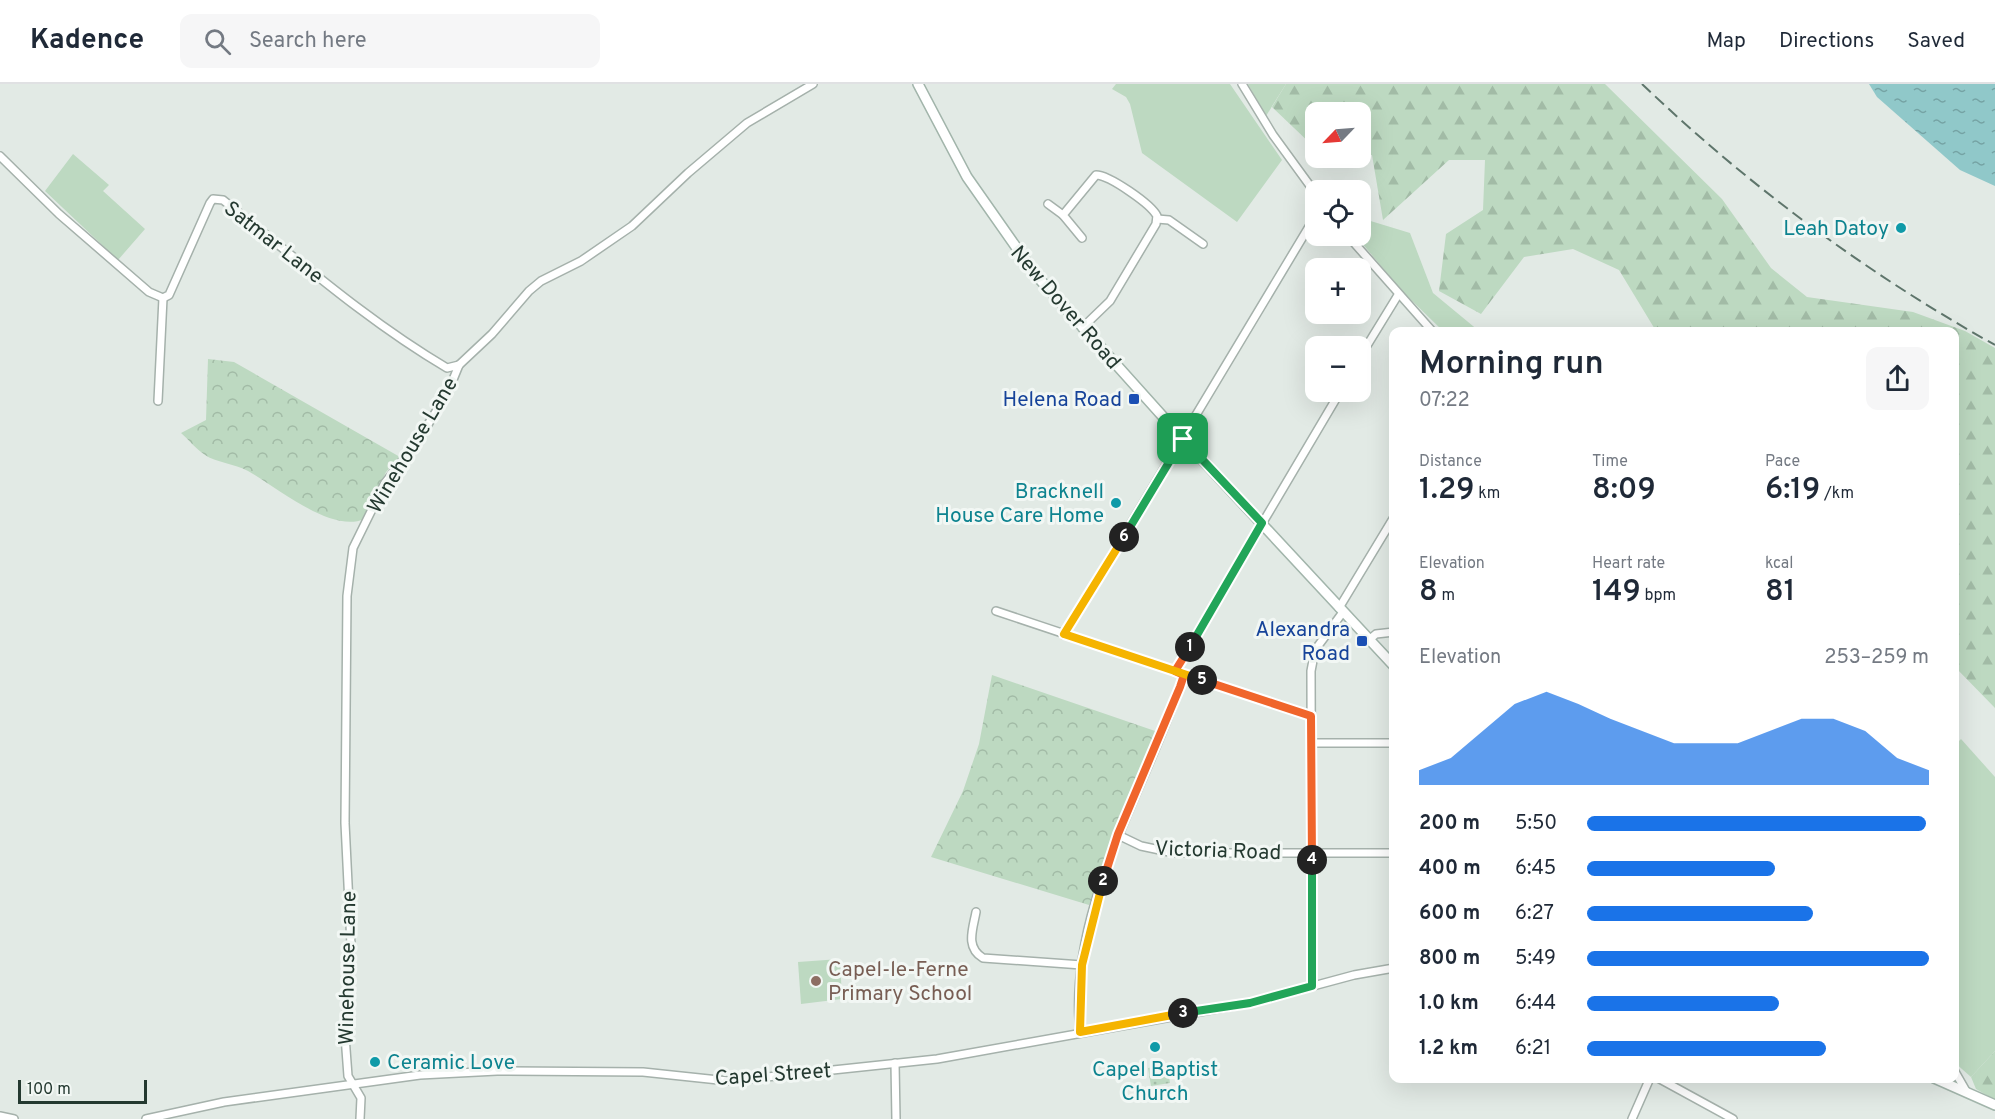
<!DOCTYPE html>
<meta charset="utf-8">
<style>
body{margin:0;font-family:Overpass,sans-serif;background:#f6f6f7;color:#1f2937;height:100vh;display:flex;flex-direction:column;font-size:22px;white-space:nowrap}
*{box-sizing:border-box;margin:0}
p{font-size:20px;color:#747a83}
.icon{flex:none;width:33px;height:33px;fill:none;stroke:currentColor;stroke-width:2;stroke-linecap:round;stroke-linejoin:round}
.map{position:relative;flex:1;overflow:hidden}
.panel{position:absolute;left:1389px;top:243px;width:570px;height:756px;display:flex;flex-direction:column;background:#fff;border-radius:12px;box-shadow:0 6px 24px #0002}
.panel>*{flex:none}
.needle{width:39px;rotate:245deg}
.buttons{position:absolute;left:1305px;top:18px;display:grid;gap:12px}
.buttons a{display:grid;place-items:center;width:66px;height:66px;border-radius:12px;background:#fff;box-shadow:0 6px 24px #0002;font-size:30px}
.scale{position:absolute;left:18px;bottom:15px;width:129px;box-sizing:border-box;padding-left:6px;border:3px solid #243930;border-top:0;font-size:16px;line-height:21px;white-space:nowrap;color:#243930;-webkit-text-stroke:4px #f2f7f4;paint-order:stroke}
.pin{position:absolute;display:grid;place-items:center;width:51px;height:51px;color:#fff;margin:-26px;border-radius:12px;box-shadow:0 3px 9px #0006}
.km{position:absolute;width:30px;height:30px;margin:-15px;border-radius:50%;background:#222;color:#fff;font-size:16px;line-height:30px;text-align:center}
.round{display:grid;place-items:center;flex:none;width:63px;height:63px;border-radius:12px;background:#f6f6f7}
.overview{display:flex;align-items:center;justify-content:space-between;height:102px;padding:0 30px}
h1{font-size:33px;font-weight:600;line-height:45px}
.figures{display:grid;grid-template-columns:repeat(3,1fr);gap:9px;height:102px;padding:6px 30px}
.figures div{display:grid;align-content:center}
.figures b{font-size:30px;font-weight:600}
.figures small{font-size:16px;font-weight:400}
.figures p{font-size:16px}
.chart{height:168px;padding:12px 30px}
.chart p{display:flex;justify-content:space-between}
.chart svg{width:100%;height:108px;margin-top:6px;fill:#1a73e8;opacity:.7}
ul{padding:0 30px;list-style:none;font-size:20px}
li{display:grid;grid-template-columns:96px 72px 1fr;align-items:center;height:45px}
li i{height:15px;border-radius:8px;background:#1a73e8}
header{display:flex;align-items:center;gap:36px;box-sizing:border-box;height:84px;padding:0 30px;background:#fff;border-bottom:2px solid #e0e1e3}
header strong{font-size:28px}
nav{display:flex;gap:33px;margin-inline-start:auto;font-size:21px}
.search{width:420px;height:54px;background:#f6f6f7;display:flex;align-items:center;gap:15px;box-sizing:border-box;padding:0 21px;border-radius:12px;color:#747a83;font-size:22px}
.map>svg:first-child{display:block}
.grass{fill:#bdd9c1}
.forest{fill:url(#forest-firs)}
.park{fill:url(#park-crowns)}
.garden{fill:url(#garden-dots)}
.water{fill:url(#water-ripples)}
.lines{fill:none;stroke-linecap:round;stroke-linejoin:round}
.street-casing{stroke:#a5b1ab;stroke-width:10}
.secondary-casing{stroke:#a2b5ab;stroke-width:12}
.street{stroke:#fff;stroke-width:7}
.secondary{stroke:#fff;stroke-width:9}
.rail{stroke:#5e756b;stroke-width:2;stroke-dasharray:12 6;stroke-linecap:butt}
.split-1-casing{stroke:#fff;stroke-width:12}
.split-2-casing{stroke:#fff;stroke-width:12}
.split-3-casing{stroke:#fff;stroke-width:12}
.split-4-casing{stroke:#fff;stroke-width:12}
.split-5-casing{stroke:#fff;stroke-width:12}
.split-6-casing{stroke:#fff;stroke-width:12}
.split-7-casing{stroke:#fff;stroke-width:12}
.split-1{stroke:#22a559;stroke-width:8}
.split-2{stroke:#f0652b;stroke-width:8}
.split-3{stroke:#f5b400;stroke-width:8}
.split-4{stroke:#22a559;stroke-width:8}
.split-5{stroke:#f0652b;stroke-width:8}
.split-6{stroke:#f5b400;stroke-width:8}
.split-7{stroke:#22a559;stroke-width:8}
.culture-dot{fill:#0f9aa8;stroke:#f2f7f4;stroke-width:2}
.transit-dot{fill:#1a4fb4;stroke:#f2f7f4;stroke-width:2}
.education-dot{fill:#8d6e63;stroke:#f2f7f4;stroke-width:2}
.labels{text-anchor:middle;stroke-width:6;stroke-linejoin:round;paint-order:stroke}
.culture-label{font-size:21px;fill:#0d838f;stroke:#f2f7f4;text-anchor:end}
.street-label{font-size:21px;fill:#243930;stroke:#f2f7f4}
.transit-label{font-size:21px;fill:#164399;stroke:#f2f7f4;text-anchor:end}
.education-label{font-size:21px;fill:#785e54;stroke:#f2f7f4;text-anchor:start}
</style>
<header>
<strong>Kadence</strong>
<div class="search"><svg class="icon" aria-label="search" viewBox="0 0 24 24"><circle cx="10" cy="10" r="6"/><path d="M15 15l6 6"/></svg>Search here</div>
<nav><a>Map</a><a>Directions</a><a>Saved</a></nav>
</header>
<div class="map">
<svg width="1995" height="1035" viewBox="0 0 1995 1035">
<defs>
<pattern id="forest-firs" width="22" height="20" patternUnits="userSpaceOnUse" patternTransform="scale(1.5)"><rect width="22" height="20" fill="#bdd9c1"/><path d="M5 1l3.5 6h-7zM16 11l3.5 6h-7z" fill="#a2bba6"/></pattern>
<pattern id="park-crowns" width="20" height="18" patternUnits="userSpaceOnUse" patternTransform="scale(1.5)"><rect width="20" height="18" fill="#bdd9c1"/><path d="M2 6a3 3 0 1 1 6 0M12 15a3 3 0 1 1 6 0" fill="none" stroke="#a2bba6"/></pattern>
<pattern id="garden-dots" width="8" height="8" patternUnits="userSpaceOnUse" patternTransform="scale(1.5)"><rect width="8" height="8" fill="#bdd9c1"/><path d="M2 2h.1M6 6h.1" fill="none" stroke="#a2bba6" stroke-width="1.8" stroke-linecap="round"/></pattern>
<pattern id="water-ripples" width="26" height="14" patternUnits="userSpaceOnUse" patternTransform="scale(1.5)"><rect width="26" height="14" fill="#90c8c9"/><path d="M2 4q2-2 4 0t4 0M15 11q2-2 4 0t4 0" fill="none" stroke="#75a3a4"/></pattern>
</defs>
<rect width="100%" height="100%" fill="#e2eae5"/>
<!-- grass -->
<g class="grass">
<path d="M1116 0H1230L1282 76 1237 138 1142 69 1130 20 1126 13 1112 5Z"/>
<path d="M1248 0H1286L1266 32Z"/>
<path d="M73 70 109 101 103 107 145 145 118 176 45 107Z"/>
<path d="M1364 135 1410 149 1433 209 1479 247H1443L1402 207 1356 152H1360L1361 137Z"/>
<path d="M1961 655 1995 693V967L1971 993 1954 978V662Z"/>
<path d="M840 875 842 915 801 920 798 878Z"/>
</g>
<!-- forest -->
<g class="forest">
<path d="M1286 0H1605L1722 115 1771 184 1807 213 1913 228 1965 247 1995 264V624L1955 583 1954 248 1656 247 1619 186 1573 165 1524 173 1481 230 1439 207 1446 150 1483 126 1485 76H1449L1383 136 1372 71H1361L1360 28H1316L1315 64 1272 23Z"/>
<path d="M1995 967V1016L1976 1005 1971 993Z"/>
</g>
<!-- park -->
<g class="park">
<path d="M208 275 234 278 400 373 386 388 364 435C332 450 275 402 248 387 235 380 215 378 205 371 196 365 189 356 181 349L206 336Z"/>
<path d="M992 591 1158 648 1089 821 931 773 963 707 979 660Z"/>
</g>
<!-- garden -->
<path class="garden" d="M1167 981 1170 999 1151 1002 1148 984Z"/>
<!-- water -->
<path class="water" d="M1869 0H1995V102L1960 86 1877 13Z"/>
<g class="lines">
<!-- street casing -->
<g class="street-casing">
<g id="street">
<path d="M1242 0 1273 51 1316 110"/>
<path d="M0 72 59 130 149 208 163 214 169 211 210 119 213 115 223 116C296 174 367 237 447 284L459 281"/>
<path d="M1048 120 1063 131"/>
<path d="M1157 135 1169 136 1203 160"/>
<path d="M1348 152 1433 248"/>
<path d="M1082 154 1063 131 1096 91C1109 91 1151 120 1157 132L1156 140 1110 217 1082 244"/>
<path d="M1360 273 1398 211"/>
<path d="M158 317 163 214"/>
<path d="M1339 524 1394 433"/>
<path d="M996 527 1311 632"/>
<path d="M1064 551 1316 131"/>
<path d="M1370 555 1376 550 1394 548"/>
<path d="M1175 587 1340 308"/>
<path d="M1313 659H1394"/>
<path d="M1118 751 1141 762 1174 769H1394"/>
<path d="M976 828C973 845 965 863 983 874L1082 881"/>
<path d="M1312 902 1311 587 1315 566 1343 528"/>
<path d="M1080 948C1067 825 1147 703 1184 591"/>
<path d="M895 979 896 1035"/>
<path d="M1954 986 1966 1007"/>
<path d="M1658 994 1733 1035"/>
<path d="M0 1032 14 1035"/>
<path d="M146 1035 224 1018 420 991 497 987 643 988 728 997 937 975 1250 919 1354 891 1394 884"/>
<path d="M360 1035 361 1014 348 992 345 952 351 861 345 739 347 512 353 464 385 399 419 355 448 308 459 281 492 250 529 207 541 197 581 177 632 142 688 89 747 39 813 0"/>
<path d="M1632 1035 1650 994"/>
</g>
</g>
<!-- secondary casing -->
<g class="secondary-casing">
<g id="secondary">
<path d="M918 0 967 93 1035 190 1183 355 1394 582"/>
<path d="M1934 994 1995 1021"/>
</g>
</g>
<!-- street -->
<use href="#street" class="street"/>
<!-- secondary -->
<use href="#secondary" class="secondary"/>
<!-- rail -->
<path class="rail" d="M1642 0C1749 102 1866 189 1995 261"/>
</g>
<g class="lines">
<!-- split-1 casing -->
<g class="split-1-casing">
<path id="split-1" d="M1183 355 1262 439 1190 563"/>
</g>
<!-- split-2 casing -->
<g class="split-2-casing">
<path id="split-2" d="M1103 797 1118 750 1180 603 1184 591 1175 587 1190 563"/>
</g>
<!-- split-3 casing -->
<g class="split-3-casing">
<path id="split-3" d="M1103 797 1082 881 1080 948 1183 929"/>
</g>
<!-- split-4 casing -->
<g class="split-4-casing">
<path id="split-4" d="M1183 929 1250 919 1312 902V776"/>
</g>
<!-- split-5 casing -->
<g class="split-5-casing">
<path id="split-5" d="M1202 596 1311 632 1312 776"/>
</g>
<!-- split-6 casing -->
<g class="split-6-casing">
<path id="split-6" d="M1124 453 1064 550 1202 596"/>
</g>
<!-- split-7 casing -->
<g class="split-7-casing">
<path id="split-7" d="M1124 453 1183 355"/>
</g>
<!-- split-1 -->
<use href="#split-1" class="split-1"/>
<!-- split-2 -->
<use href="#split-2" class="split-2"/>
<!-- split-3 -->
<use href="#split-3" class="split-3"/>
<!-- split-4 -->
<use href="#split-4" class="split-4"/>
<!-- split-5 -->
<use href="#split-5" class="split-5"/>
<!-- split-6 -->
<use href="#split-6" class="split-6"/>
<!-- split-7 -->
<use href="#split-7" class="split-7"/>
</g>
<!-- markers -->
<g class="culture-dot">
<circle cx="1901" cy="144" r="6"/>
<circle cx="1116" cy="419" r="6"/>
<circle cx="1155" cy="963" r="6"/>
<circle cx="375" cy="978" r="6"/>
</g>
<g class="transit-dot">
<rect x="1128" y="309" width="12" height="12" rx="3"/>
<rect x="1356" y="551" width="12" height="12" rx="3"/>
</g>
<circle class="education-dot" cx="816" cy="897" r="6"/>
<g class="labels">
<!-- culture labels -->
<g class="culture-label">
<text x="1889" y="151">Leah Datoy</text>
<text x="1104" y="414">Bracknell<tspan x="1104" dy="24">House Care Home</tspan></text>
<text x="387" y="985" text-anchor="start">Ceramic Love</text>
<text x="1155" y="992" text-anchor="middle">Capel Baptist<tspan x="1155" dy="24">Church</tspan></text>
</g>
<!-- street labels -->
<g class="street-label">
<text transform="translate(274 158) rotate(38)" y="7">Satmar Lane</text>
<text transform="translate(1066 223) rotate(49)" y="7">New Dover Road</text>
<text transform="translate(412 361) rotate(-59)" y="7">Winehouse Lane</text>
<text transform="translate(1218 766) rotate(2)" y="7">Victoria Road</text>
<text transform="translate(347 884) rotate(-89)" y="7">Winehouse Lane</text>
<text transform="translate(773 990) rotate(-4)" y="7">Capel Street</text>
</g>
<!-- transit labels -->
<g class="transit-label">
<text x="1122" y="322">Helena Road</text>
<text x="1350" y="552">Alexandra<tspan x="1350" dy="24">Road</tspan></text>
</g>
<!-- education labels -->
<g class="education-label">
<text x="828" y="892">Capel-le-Ferne<tspan x="828" dy="24">Primary School</tspan></text>
</g>
</g>
</svg>
<div class="buttons">
<a><svg class="needle" viewBox="-14 -14 28 28"><path d="M0-13l5 13h-10z" fill="#e53935"/><path d="M0 13l5-13h-10z" fill="#747a83"/></svg></a>
<a><svg class="icon" aria-label="locate" viewBox="0 0 24 24"><circle cx="12" cy="12" r="6"/><path d="M12 2v4M12 18v4M2 12h4M18 12h4"/></svg></a>
<a>+</a>
<a>−</a>
</div>
<div class="scale">100 m</div>
<div class="pin" style="left:1183px;top:355px;background:#1e9e55"><svg class="icon" aria-label="arrive" viewBox="0 0 24 24"><path d="M6 21V4h12l-3 4 3 4H6"/></svg></div>
<b class="km" style="left:1190px;top:563px">1</b>
<b class="km" style="left:1103px;top:797px">2</b>
<b class="km" style="left:1183px;top:929px">3</b>
<b class="km" style="left:1312px;top:776px">4</b>
<b class="km" style="left:1202px;top:596px">5</b>
<b class="km" style="left:1124px;top:453px">6</b>
<section class="panel">
<div class="overview"><div><h1>Morning run</h1><p>07:22</p></div><a class="round"><svg class="icon" aria-label="share" viewBox="0 0 24 24"><path d="M12 15V3M7 8l5-5 5 5M5 13v7h14v-7"/></svg></a></div>
<div class="figures">
<div><p>Distance</p><b>1.29<small> km</small></b></div>
<div><p>Time</p><b>8:09</b></div>
<div><p>Pace</p><b>6:19<small> /km</small></b></div>
</div>
<div class="figures">
<div><p>Elevation</p><b>8<small> m</small></b></div>
<div><p>Heart rate</p><b>149<small> bpm</small></b></div>
<div><p>kcal</p><b>81</b></div>
</div>
<div class="chart"><p><span>Elevation</span>253–259 m</p>
<svg viewBox="0 0 160 44" preserveAspectRatio="none"><path d="M0 44V38L10 33L20 22L30 11L40 6L50 11L60 17L70 22L80 27L90 27L100 27L110 22L120 17L130 17L140 22L150 33L160 38V44z"/></svg>
</div>
<ul>
<li><b>200 m</b>5:50<i style="width:99%"></i></li>
<li><b>400 m</b>6:45<i style="width:55%"></i></li>
<li><b>600 m</b>6:27<i style="width:66%"></i></li>
<li><b>800 m</b>5:49<i style="width:100%"></i></li>
<li><b>1.0 km</b>6:44<i style="width:56%"></i></li>
<li><b>1.2 km</b>6:21<i style="width:70%"></i></li>
</ul>
</section>
</div>
